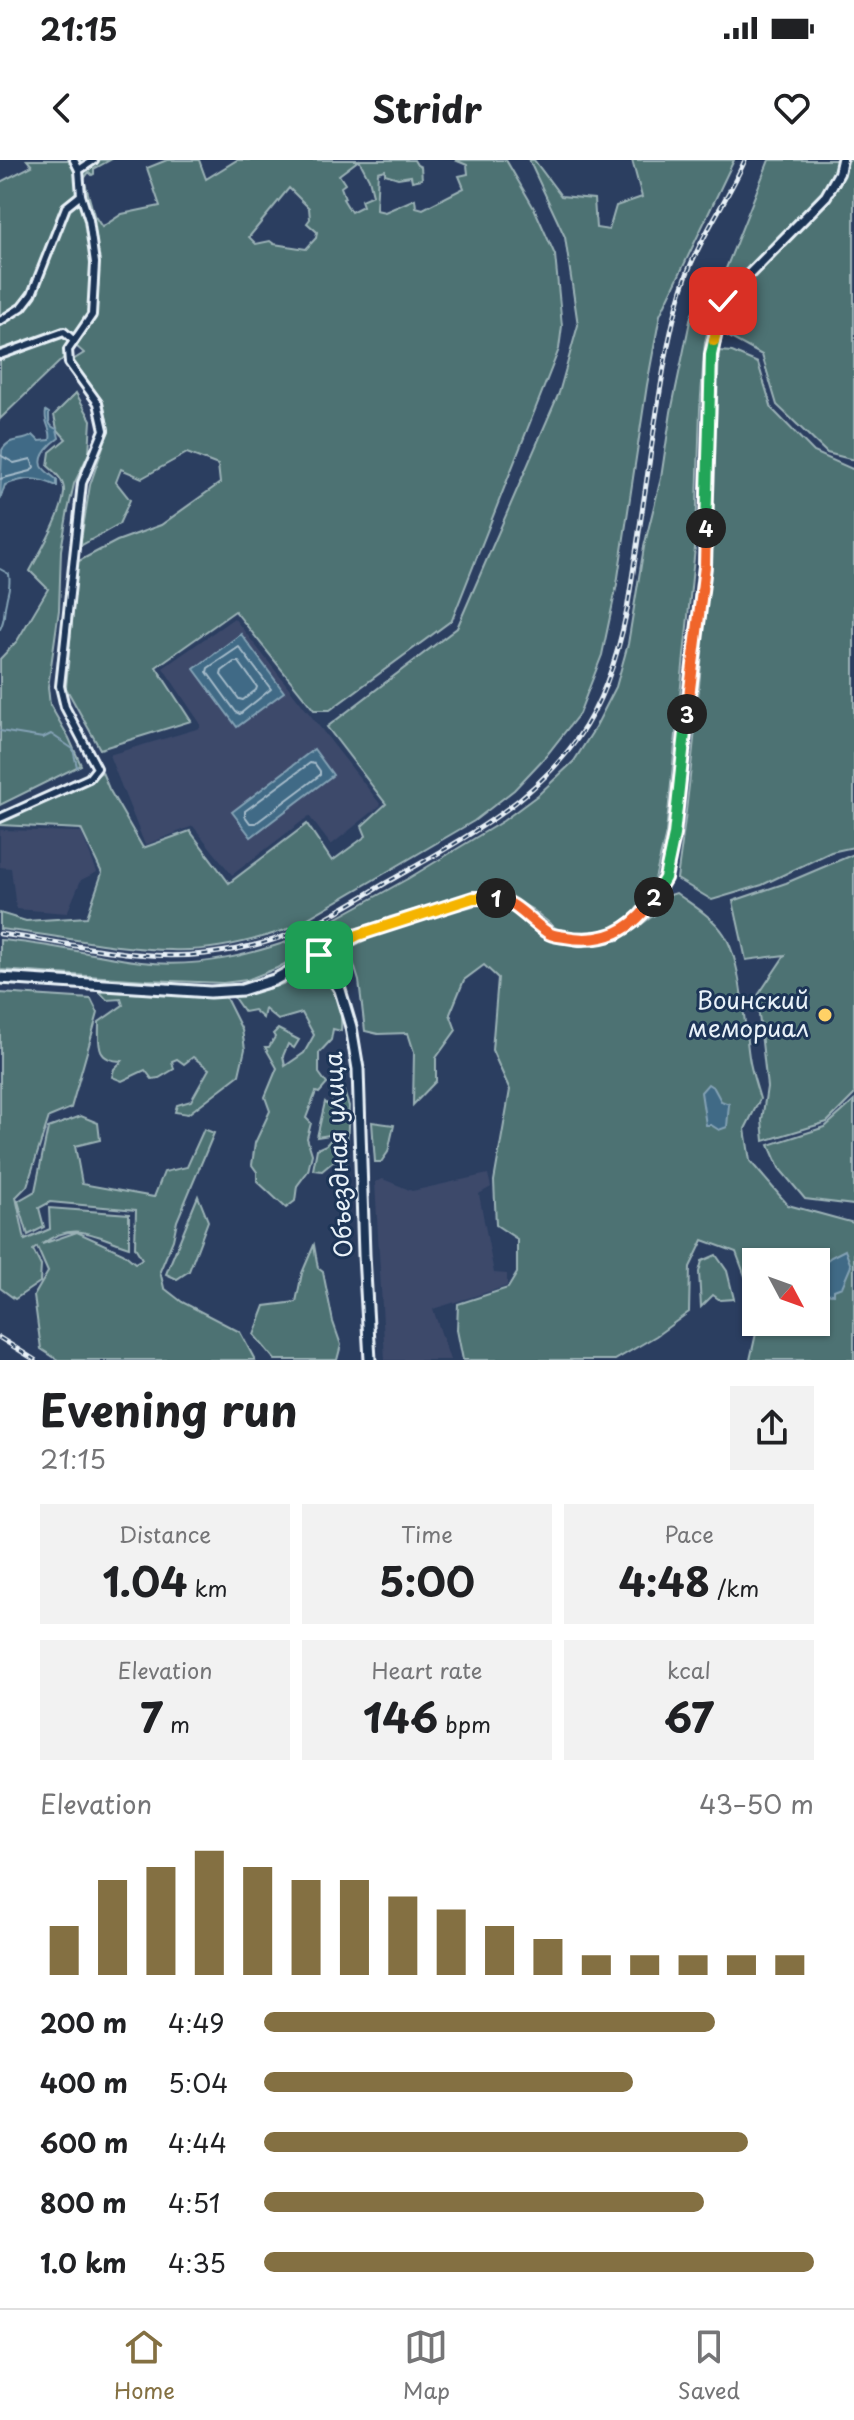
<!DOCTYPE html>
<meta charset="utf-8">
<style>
body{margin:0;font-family:"Playpen Sans",sans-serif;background:#f2f2f2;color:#202124;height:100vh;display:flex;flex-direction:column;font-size:30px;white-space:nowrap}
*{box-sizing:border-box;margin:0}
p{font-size:26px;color:#757577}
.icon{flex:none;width:44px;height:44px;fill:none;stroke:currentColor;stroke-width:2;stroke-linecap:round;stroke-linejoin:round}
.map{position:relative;height:1200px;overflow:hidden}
.sheet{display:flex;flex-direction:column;background:#fff;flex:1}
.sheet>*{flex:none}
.needle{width:52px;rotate:131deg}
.buttons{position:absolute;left:742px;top:1088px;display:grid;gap:16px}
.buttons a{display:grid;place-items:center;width:88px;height:88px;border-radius:0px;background:#fff;box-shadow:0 2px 6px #0004;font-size:40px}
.pin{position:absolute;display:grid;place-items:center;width:68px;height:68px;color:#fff;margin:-34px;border-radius:16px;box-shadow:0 4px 12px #0006}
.km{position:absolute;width:40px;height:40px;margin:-20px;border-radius:50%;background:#222;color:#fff;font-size:22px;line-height:40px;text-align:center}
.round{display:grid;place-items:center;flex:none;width:84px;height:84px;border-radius:0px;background:#f2f2f2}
.headline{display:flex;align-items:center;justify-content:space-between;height:136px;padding:0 40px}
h1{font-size:44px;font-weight:700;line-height:60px}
.stats{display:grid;grid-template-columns:repeat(3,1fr);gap:12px;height:136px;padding:8px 40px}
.stats div{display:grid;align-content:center;border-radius:0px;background:#f2f2f2;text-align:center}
.stats b{font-size:40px;font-weight:700}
.stats small{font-size:22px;font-weight:400}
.stats p{font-size:22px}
.chart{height:224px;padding:16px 40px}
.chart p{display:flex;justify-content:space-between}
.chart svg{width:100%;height:144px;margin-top:8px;stroke:#847042;stroke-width:6}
ul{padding:0 40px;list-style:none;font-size:26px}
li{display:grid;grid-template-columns:128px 96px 1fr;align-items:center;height:60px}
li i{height:20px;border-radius:10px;background:#847042}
.status{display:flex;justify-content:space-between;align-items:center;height:56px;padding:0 40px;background:#fff;direction:ltr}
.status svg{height:22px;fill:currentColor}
header{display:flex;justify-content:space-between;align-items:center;height:104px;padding:0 40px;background:#fff;font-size:36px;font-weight:700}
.tabs{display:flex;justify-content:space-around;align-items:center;height:112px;border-top:2px solid #e0e0e0;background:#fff;font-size:22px;color:#757577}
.tabs a{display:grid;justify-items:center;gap:4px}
.tabs .selected{color:#847042}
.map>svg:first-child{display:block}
.built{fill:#3c496b}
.green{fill:#4e7273;stroke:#9bb2b6;stroke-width:2;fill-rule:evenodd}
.water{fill:#406b86;stroke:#83a1b4;stroke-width:2}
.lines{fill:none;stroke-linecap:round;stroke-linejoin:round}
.shore{stroke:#a5bbca;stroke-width:2}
.stream{stroke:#83a1b4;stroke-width:2}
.minor-casing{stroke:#e8f1f8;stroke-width:12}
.tertiary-casing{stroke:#e8f1f8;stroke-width:14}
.secondary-casing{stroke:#e8f1f8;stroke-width:15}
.minor{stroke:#1d3557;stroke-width:6}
.tertiary{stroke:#1d3557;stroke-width:8}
.secondary{stroke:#1d3557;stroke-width:9}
.rail-casing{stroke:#e8f1f8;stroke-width:5}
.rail{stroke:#1d3557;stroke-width:2;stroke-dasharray:6;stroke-linecap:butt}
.split-1-casing{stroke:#fff;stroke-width:16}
.split-2-casing{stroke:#fff;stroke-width:16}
.split-3-casing{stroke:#fff;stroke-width:16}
.split-4-casing{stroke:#fff;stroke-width:16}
.split-5-casing{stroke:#fff;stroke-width:16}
.split-6-casing{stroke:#fff;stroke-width:16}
.split-1{stroke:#f5b400;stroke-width:10}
.split-2{stroke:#f0652b;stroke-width:10}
.split-3{stroke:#22a559;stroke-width:10}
.split-4{stroke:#f0652b;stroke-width:10}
.split-5{stroke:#22a559;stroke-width:10}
.split-6{stroke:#f5b400;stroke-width:10}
.poi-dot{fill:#ffd166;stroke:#1d3557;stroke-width:3}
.labels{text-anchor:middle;stroke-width:6;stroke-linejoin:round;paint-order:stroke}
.poi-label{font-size:24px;fill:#e8f1f8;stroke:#1d3557;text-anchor:end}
.street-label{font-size:24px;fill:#e8f1f8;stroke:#1d3557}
</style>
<div class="status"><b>21:15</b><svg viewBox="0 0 49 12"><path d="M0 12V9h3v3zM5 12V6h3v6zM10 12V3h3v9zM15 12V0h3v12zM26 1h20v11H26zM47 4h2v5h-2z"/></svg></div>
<header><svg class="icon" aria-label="back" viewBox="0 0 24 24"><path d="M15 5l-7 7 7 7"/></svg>Stridr<svg class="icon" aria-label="heart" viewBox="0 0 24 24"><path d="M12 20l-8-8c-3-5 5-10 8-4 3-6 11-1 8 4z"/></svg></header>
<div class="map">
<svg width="854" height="1200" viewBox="0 0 854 1200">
<rect width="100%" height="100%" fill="#2b3e60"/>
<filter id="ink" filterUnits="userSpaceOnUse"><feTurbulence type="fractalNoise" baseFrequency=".0125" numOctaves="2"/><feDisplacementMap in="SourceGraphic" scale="16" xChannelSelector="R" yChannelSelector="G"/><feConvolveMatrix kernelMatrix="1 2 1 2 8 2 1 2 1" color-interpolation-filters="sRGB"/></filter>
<g filter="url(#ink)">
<!-- built -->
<g class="built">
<path d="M234 458 381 645 331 685 309 656 232 715 193 666 145 685 109 595 200 568V563L163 508Z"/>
<path d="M0 670 81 672 97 712 81 720 67 753 16 749 11 708 0 707Z"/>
<path d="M488 1014 491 1027 479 1034 494 1113 507 1114V1126L433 1149 450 1200H385L375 1022 383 1019 412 1031Z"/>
</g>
<!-- green -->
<g class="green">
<path d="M27 0H110L94 9V14L92 15 89 12 84 19 94 55 102 67 122 54 160 46 147 8 167 0H199L206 19 237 0H414L417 5 421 7 422 19 412 21 411 16 398 18 385 14V10L378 12 376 50 385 52 415 39 416 47 423 49 464 28 459 16 468 14 467 5 455 0H506L535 50 555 95 562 166 559 189 452 460 330 550H314L235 451 156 507 191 561 100 589 66 528 77 402 117 381 161 365 220 323 218 305 187 293 142 318 121 309 116 322 130 340 119 364 80 386 90 325 109 269 102 241 73 200 84 193 76 186 0 259V22L32 6ZM359 0 369 19 373 35 361 40 363 46 351 52 343 39 345 38 341 27 345 24 339 15ZM289 28 309 48 310 59 307 63 317 72 316 78 306 89 274 84 270 81 256 84 249 77Z"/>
<path d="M529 0H534L561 36 594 39 596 68 609 70 616 46 642 37 632 0H734L660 155 647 225 617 424 602 495 579 554 546 596 514 630 474 661 291 768C253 781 211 792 171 790 113 789 57 775 0 769V753L26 761 87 757 102 713 81 669 0 665V660L84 624 102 612 109 629 143 688 190 671 229 723 307 664 332 701 366 676 362 666 386 644 327 567 457 468 559 233 578 165 565 77Z"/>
<path d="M769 0H854V300L827 293 777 245 762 195 709 166 705 182 700 249 696 378 666 673 654 723 640 746 630 760 612 770 582 774 558 770 532 749 498 732 456 738 390 757 341 778 332 776 316 778 312 772 409 718 503 661 538 635 574 601 595 568 616 527 628 484 644 387 661 318 671 252 691 156 702 135 710 149Z"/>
<path d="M719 191 732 192 758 203 772 249 814 292 852 309 854 308V687L831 692 762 725 712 740 677 719C702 545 712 367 719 191Z"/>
<path d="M76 233 91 260 89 293 74 324 67 355 61 390 59 450 48 527 50 545 69 578 81 605 0 645V499L17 481 48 429 30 411C41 390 62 356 64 333 65 321 56 313 48 306L50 292 66 279 57 269 54 255Z"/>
<path d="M854 694V935L827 962 764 981 762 960 767 927 757 837 785 795 746 800 733 741 786 723Z"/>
<path d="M676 733C692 745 713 757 724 774 742 802 744 864 749 897 751 911 756 925 760 939L745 969 750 1001 788 1045 854 1063V1200H750L757 1169 751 1143V1132L736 1092 703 1080 690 1107 689 1152 656 1176 615 1200H463L457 1170 458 1144 508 1128 517 1113V1079L496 1065 494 1021 510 930 492 890 498 818 484 805 464 820 450 854 456 870 436 898V921L413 945 414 892 408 873 378 874 365 871 359 821 349 789C386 765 452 751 495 741L518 755 541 777 581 786 619 780 657 753 664 737ZM756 1102H816V1162H756Z"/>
<path d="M310 774 315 780 296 798 277 808 247 820 223 823 147 820 0 810V780C47 783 94 796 141 802 201 809 254 794 310 774Z"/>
<path d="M316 812C336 830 343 843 341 871L333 869 331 880 319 893V913L327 924 319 933 316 932 306 958 311 963 307 978 312 994 308 1011 297 1026 295 1041 286 1048 257 1021V1012L252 1005 255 983 270 951 265 937 277 908 265 887H269L275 877 273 874 278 869 299 880 294 888 288 884 283 896 285 906 304 893 314 875 302 853 278 860 265 849 263 858 254 850 244 852 233 836C251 833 268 830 285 823 296 818 303 813 316 812Z"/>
<path d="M99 831 225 836 242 870 245 889 239 915 188 954 175 952 177 945 191 941 209 909 193 897 184 904 177 899 172 901 174 909 159 918 152 919 145 910 122 921 112 917 114 909 122 901C95 901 99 884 99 862L123 845 121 839 107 840Z"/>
<path d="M0 833 91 839 98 853 71 948 49 957 27 1026 16 1037 25 1080 50 1069 49 1048 129 1054V1087C94 1076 75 1060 42 1084L77 1072 123 1093 135 1103 142 1099 135 1087 136 1050 50 1042 39 1048 44 1067 28 1075 18 1041 35 1031 48 968 81 956 98 963 100 980 75 986 82 1024 154 1037 164 1012 187 1007 204 969 214 973 177 1061 173 1080 160 1111 164 1128 182 1142 240 1172 255 1200H58L41 1189 34 1136 48 1112 37 1087 33 1090 41 1106 40 1122 15 1139 0 1128Z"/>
<path d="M342 926 349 946 346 1007 334 1001 322 1011 313 1010 317 989 326 985 336 974 317 977 325 942 331 948 333 940 337 938 334 927Z"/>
<path d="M854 941V1045L805 1039 779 1008 769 985 825 967Z"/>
<path d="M372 962 394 965 388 992 381 1002H375Z"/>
<path d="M198 1036 208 1061 189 1111 177 1119 166 1114Z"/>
<path d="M314 1085 318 1108 323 1112 333 1162 341 1185 337 1200H275L254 1175 265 1146 296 1142 302 1113Z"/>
<path d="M716 1095 727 1111 734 1139 720 1140 713 1135 701 1147 699 1112 702 1101Z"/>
</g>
<!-- water -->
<g class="water">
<path d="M46 251 49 253C49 261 48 266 57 269L59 278C52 283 38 295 42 306 44 311 53 316 57 320V326C36 317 27 317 5 325L0 340 2 290C12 275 21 284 33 275L39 281 50 280C53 269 43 264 46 251Z"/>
<path d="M241 474 284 532 237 567 194 509Z"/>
<path d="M314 589 333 615 251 677 232 652Z"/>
<path d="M708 924 714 928 721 941 729 944 727 967 719 970 711 965H706L701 932Z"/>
<path d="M845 1090 851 1106 842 1127 834 1130V1134L816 1133 817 1108 831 1097Z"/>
</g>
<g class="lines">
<!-- shore -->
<g class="shore">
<path d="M0 295 14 303 31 299 34 307 31 311 0 319"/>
<path d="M239 487 271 529 240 554 236 552 207 512 208 508Z"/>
<path d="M234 502H239L257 527 256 530 243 540 239 539 221 515 222 511Z"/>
<path d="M310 603 315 604 320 611V615L256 663H250L245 656V651Z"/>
</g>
<!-- stream -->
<g class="stream">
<path d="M0 409 9 414C11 428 8 429 6 442 3 453 6 458 0 469"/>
<path d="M0 571 43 578 51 574 73 589 77 607"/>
</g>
<!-- minor casing -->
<g class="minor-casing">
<g id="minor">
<path d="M79 10 94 0"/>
<path d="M0 161 22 147 32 134 66 47 81 35"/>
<path d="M0 195 64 172 73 180"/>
<path d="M0 658 89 618 97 608 65 547 60 526 82 323 104 270 98 243 69 203 68 190 92 155 95 103 89 60 81 35 79 10 74 0"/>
</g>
</g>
<!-- tertiary casing -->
<g class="tertiary-casing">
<path id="tertiary" d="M319 795 358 775 473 738H499L515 747 549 774 579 780 616 774 644 753 665 718 674 675 705 406 711 195 723 141 826 36 839 13 842 0"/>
</g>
<!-- secondary casing -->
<g class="secondary-casing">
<path id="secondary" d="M0 818 210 832 242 830 274 820 319 795 340 830 351 867 358 909 364 1095 370 1200"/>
</g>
<!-- minor -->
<use href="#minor" class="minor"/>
<!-- tertiary -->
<use href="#tertiary" class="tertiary"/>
<!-- secondary -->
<use href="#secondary" class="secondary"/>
<!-- rail casing -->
<g class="rail-casing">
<g id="rail">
<path d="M0 774C69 782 135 802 205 794 231 791 257 786 282 777 318 765 352 743 384 724 454 684 529 647 577 579 604 541 618 496 627 450 637 388 646 325 655 263 663 213 670 162 687 114 702 74 728 39 745 0"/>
<path d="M0 1178 35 1200"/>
</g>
</g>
<!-- rail -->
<use href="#rail" class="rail"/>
</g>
</g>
<g class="lines" filter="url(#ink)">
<!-- split-1 casing -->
<g class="split-1-casing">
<path id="split-1" d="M319 795 358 775 473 738H496"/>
</g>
<!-- split-2 casing -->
<g class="split-2-casing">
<path id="split-2" d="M496 738C516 742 530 761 547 772 552 776 558 776 565 777 603 784 634 771 654 737"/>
</g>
<!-- split-3 casing -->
<g class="split-3-casing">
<path id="split-3" d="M654 737 665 718 674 675 687 554"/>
</g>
<!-- split-4 casing -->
<g class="split-4-casing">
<path id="split-4" d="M687 554 705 406 706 368"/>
</g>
<!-- split-5 casing -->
<g class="split-5-casing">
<path id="split-5" d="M706 368 711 195 714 181"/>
</g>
<!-- split-6 casing -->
<g class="split-6-casing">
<path id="split-6" d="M714 181 723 141"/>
</g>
<!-- split-1 -->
<use href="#split-1" class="split-1"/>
<!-- split-2 -->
<use href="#split-2" class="split-2"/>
<!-- split-3 -->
<use href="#split-3" class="split-3"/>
<!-- split-4 -->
<use href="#split-4" class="split-4"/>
<!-- split-5 -->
<use href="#split-5" class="split-5"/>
<!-- split-6 -->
<use href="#split-6" class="split-6"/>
</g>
<!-- markers -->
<circle class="poi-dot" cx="825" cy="855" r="8"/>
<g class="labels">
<!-- poi labels -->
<g class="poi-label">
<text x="809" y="849">Воинский<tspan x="809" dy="28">мемориал</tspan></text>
</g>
<!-- street labels -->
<g class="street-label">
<text transform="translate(339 995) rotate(-93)" y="8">Объездная улица</text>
</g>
</g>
</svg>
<div class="buttons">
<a><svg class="needle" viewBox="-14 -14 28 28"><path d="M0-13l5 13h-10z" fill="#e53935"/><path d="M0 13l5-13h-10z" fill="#757577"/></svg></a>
</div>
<div class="pin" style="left:319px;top:795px;background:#1e9e55"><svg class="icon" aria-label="arrive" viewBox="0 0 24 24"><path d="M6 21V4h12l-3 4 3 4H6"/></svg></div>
<div class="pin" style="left:723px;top:141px;background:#d93025"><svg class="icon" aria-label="check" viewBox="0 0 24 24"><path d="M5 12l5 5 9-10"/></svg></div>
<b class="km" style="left:496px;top:738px">1</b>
<b class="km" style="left:654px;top:737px">2</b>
<b class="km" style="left:687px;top:554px">3</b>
<b class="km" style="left:706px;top:368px">4</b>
</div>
<section class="sheet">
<div class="headline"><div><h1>Evening run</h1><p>21:15</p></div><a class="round"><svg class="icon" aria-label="share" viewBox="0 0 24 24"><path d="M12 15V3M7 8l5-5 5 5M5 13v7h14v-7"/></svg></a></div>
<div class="stats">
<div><p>Distance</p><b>1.04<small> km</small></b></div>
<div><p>Time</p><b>5:00</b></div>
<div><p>Pace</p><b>4:48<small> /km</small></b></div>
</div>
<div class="stats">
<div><p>Elevation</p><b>7<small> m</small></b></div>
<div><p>Heart rate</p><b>146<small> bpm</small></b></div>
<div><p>kcal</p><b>67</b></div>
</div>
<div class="chart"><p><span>Elevation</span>43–50 m</p>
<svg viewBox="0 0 160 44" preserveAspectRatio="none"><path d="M5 44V29M15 44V15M25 44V11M35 44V6M45 44V11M55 44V15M65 44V15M75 44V20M85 44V24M95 44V29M105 44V33M115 44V38M125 44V38M135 44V38M145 44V38M155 44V38"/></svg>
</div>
<ul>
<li><b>200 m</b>4:49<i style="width:82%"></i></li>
<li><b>400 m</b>5:04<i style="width:67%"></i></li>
<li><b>600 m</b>4:44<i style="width:88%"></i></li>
<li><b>800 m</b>4:51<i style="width:80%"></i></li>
<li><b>1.0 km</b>4:35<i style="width:100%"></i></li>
</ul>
</section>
<nav class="tabs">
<a class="selected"><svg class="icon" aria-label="home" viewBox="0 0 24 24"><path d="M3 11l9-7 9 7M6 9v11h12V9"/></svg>Home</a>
<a><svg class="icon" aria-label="map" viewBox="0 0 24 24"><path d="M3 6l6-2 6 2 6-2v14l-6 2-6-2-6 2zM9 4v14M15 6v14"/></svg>Map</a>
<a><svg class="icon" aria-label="saved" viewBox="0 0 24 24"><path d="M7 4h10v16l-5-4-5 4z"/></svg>Saved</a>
</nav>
